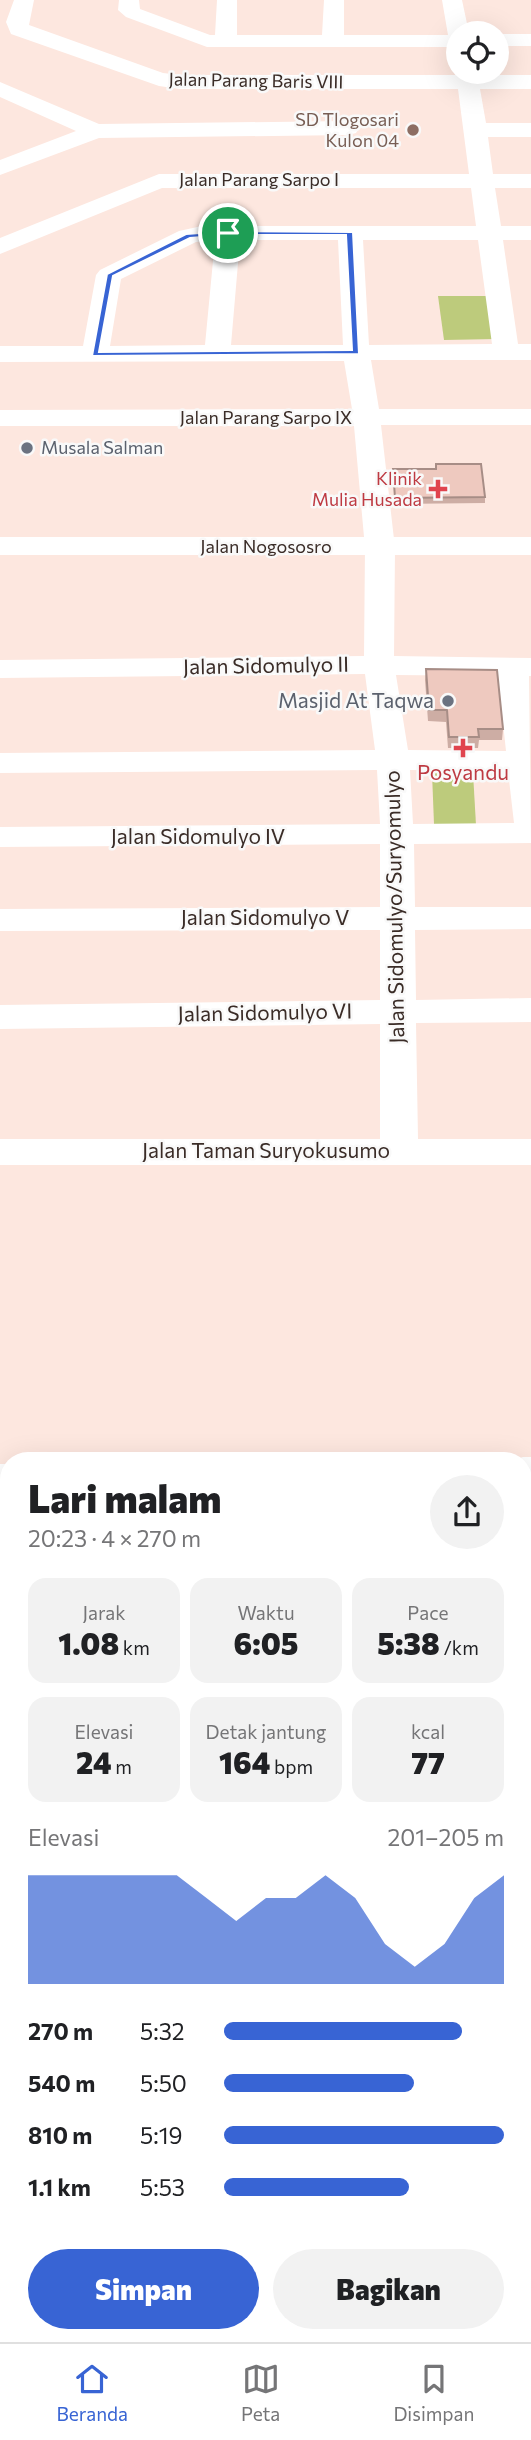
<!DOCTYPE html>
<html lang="id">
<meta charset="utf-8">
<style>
body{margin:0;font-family:Commissioner,sans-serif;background:#f2f2f2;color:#202124;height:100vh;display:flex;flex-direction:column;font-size:26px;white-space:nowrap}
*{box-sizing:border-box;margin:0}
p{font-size:23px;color:#757577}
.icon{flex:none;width:38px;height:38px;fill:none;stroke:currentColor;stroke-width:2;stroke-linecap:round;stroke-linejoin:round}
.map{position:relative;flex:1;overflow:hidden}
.details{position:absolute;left:0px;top:1452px;width:532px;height:891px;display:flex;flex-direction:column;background:#fff;border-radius:28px 28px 0 0;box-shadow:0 7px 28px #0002}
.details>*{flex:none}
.buttons{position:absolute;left:446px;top:21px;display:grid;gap:14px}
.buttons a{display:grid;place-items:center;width:63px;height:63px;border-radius:50%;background:#fff;box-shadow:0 7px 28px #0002;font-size:35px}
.pin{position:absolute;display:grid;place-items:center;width:60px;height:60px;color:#fff;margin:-30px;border:4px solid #fff;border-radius:50%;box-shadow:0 2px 7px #0007}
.round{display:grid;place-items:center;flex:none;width:74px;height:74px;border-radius:37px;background:#f2f2f2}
.headline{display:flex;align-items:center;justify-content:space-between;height:119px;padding:0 28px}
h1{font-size:38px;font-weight:800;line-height:52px}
.metrics{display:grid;grid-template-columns:repeat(3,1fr);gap:10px;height:119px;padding:7px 28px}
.metrics div{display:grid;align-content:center;border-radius:18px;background:#f2f2f2;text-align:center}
.metrics b{font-size:30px;font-weight:800}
.metrics small{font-size:19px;font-weight:400}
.metrics p{font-size:19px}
.chart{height:196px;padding:14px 28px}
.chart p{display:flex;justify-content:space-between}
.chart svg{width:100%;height:126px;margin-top:7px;fill:#3864d4;opacity:.7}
.button{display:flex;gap:14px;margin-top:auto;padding:14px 28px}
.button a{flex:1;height:80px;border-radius:42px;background:#3864d4;color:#fff;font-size:28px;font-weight:800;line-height:80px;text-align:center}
.button a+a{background:#f2f2f2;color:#202124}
ul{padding:0 28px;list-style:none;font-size:23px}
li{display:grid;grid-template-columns:112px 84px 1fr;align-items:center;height:52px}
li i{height:18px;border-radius:9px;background:#3864d4}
.tabs{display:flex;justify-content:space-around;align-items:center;height:98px;border-top:2px solid #e0e0e0;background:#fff;font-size:19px;color:#757577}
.tabs a{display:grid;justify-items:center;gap:4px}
.tabs .selected{color:#3864d4}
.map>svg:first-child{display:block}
.green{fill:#bdcb7c}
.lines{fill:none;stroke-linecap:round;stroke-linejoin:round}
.minor{fill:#fff;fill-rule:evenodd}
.tertiary{fill:#fff;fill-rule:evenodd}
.wall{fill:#cdada4}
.building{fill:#eec9bf;stroke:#a78d86;stroke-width:2}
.route{fill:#3864d4;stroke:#fff;stroke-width:2;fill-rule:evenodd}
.education-dot{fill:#8d6e63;stroke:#f9f9f9;stroke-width:2.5}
.worship-dot{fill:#6b7280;stroke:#f9f9f9;stroke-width:2.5}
.health-dot{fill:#e0444e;stroke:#f9f9f9;stroke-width:2.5}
.labels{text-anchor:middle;stroke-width:5;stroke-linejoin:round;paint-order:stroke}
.far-street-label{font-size:18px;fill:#3a2c27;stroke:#f9f9f9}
.far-education-label{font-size:18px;fill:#785e54;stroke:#f9f9f9;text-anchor:end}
.far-worship-label{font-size:18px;fill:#5b616d;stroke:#f9f9f9;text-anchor:start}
.far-health-label{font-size:18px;fill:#be3a42;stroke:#f9f9f9;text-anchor:end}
.street-label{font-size:21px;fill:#3a2c27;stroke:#f9f9f9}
.worship-label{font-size:21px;fill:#5b616d;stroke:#f9f9f9;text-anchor:end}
.health-label{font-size:21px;fill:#be3a42;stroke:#f9f9f9}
</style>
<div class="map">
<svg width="531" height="2342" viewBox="0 0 531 2342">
<rect width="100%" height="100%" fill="#fde7df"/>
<!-- green -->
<g class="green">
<path d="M438 296H490L497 339 444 340Z"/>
<path d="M432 773H473L476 825 434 824Z"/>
</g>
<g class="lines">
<!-- minor -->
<g class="minor">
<path d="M14 0H34L29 25 163 73 180 75H456L458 68V72H478L479 75H531V89H480L486 123H531V137H488L493 174H531V188H495L501 226H531V240H503L518 344H531V360H371L379 409H531V425H381L395 548 394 656 531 658V676H529L531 843 414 844 415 907H531V929L415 930 416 1000 531 998V1022L416 1023 418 1139H531V1165H0V1139H380V1024L0 1029V1005L380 1000V930L0 931V909L380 907V844L0 847V827L380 824 377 770 0 773V753L375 750 365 674 0 678V660L364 656 365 548 354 426H0V410L352 409 344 361 0 362V346H83L96 275 100 270 179 231 202 226H476L471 188H162L0 254V238L159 174H469L458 89H180L159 86 11 34 6 22ZM215 240 205 345 110 346 121 279 196 242ZM240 240H338L343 345H231ZM363 240H478L492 344 369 345ZM396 675 498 676 506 751 408 750ZM410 770 508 771 514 823 413 824Z"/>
<path d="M119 0H139L140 9 210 35H215L217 0H237V35H322L324 0H344V35H448L442 0H462L469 33H458V47H207L126 17 118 10Z"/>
<rect x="497" y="34" width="34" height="12"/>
<path d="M0 82 99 124 348 121 356 123 359 128 356 133 348 135 99 138 0 175V160L76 131 0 97Z"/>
<path d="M523 1457H531V1491H523V1461H510Z"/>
<rect x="0" y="1464" width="9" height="34"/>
<rect x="0" y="1657" width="9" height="38"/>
<rect x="523" y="1657" width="8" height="38"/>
<rect x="523" y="1810" width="8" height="42"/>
<rect x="0" y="1814" width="9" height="44"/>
<rect x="523" y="1989" width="8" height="48"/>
<rect x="0" y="1998" width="9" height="48"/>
<rect x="0" y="2205" width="9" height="54"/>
<path d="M523 2330 526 2342H470L469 2334H523Z"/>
<rect x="66" y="2334" width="56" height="8"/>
</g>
<!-- tertiary -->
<rect class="tertiary" x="0" y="537" width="531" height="18"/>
</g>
<!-- wall -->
<g class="wall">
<path d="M436 464 485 497V503L395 504 393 469H436Z"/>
<path d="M426 669 503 729 502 740H479L478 748H448L446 722 428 721 425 680Z"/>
<path d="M523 2131 531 2132V2203H523Z"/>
</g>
<!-- building -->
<g class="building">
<path d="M436 464H481L485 497 395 498 393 469H436Z"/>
<path d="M426 669 497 670 503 729H478L479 737H449L447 710H429Z"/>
<path d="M523 2131 531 2132V2198L523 2197Z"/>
</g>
<!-- route -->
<path class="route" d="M228 231 353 232 359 354 92 356 107 274 186 234ZM228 235H346L352 350 99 352 113 276 190 238Z"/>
<!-- markers -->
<circle class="education-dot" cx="413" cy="130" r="7"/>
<g class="worship-dot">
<circle cx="27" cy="448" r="7"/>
<circle cx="448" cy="701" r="7"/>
</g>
<g class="health-dot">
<path d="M434.5 478.5h7v7h7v7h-7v7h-7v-7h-7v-7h7z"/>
<path d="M459.5 737.5h7v7h7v7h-7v7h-7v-7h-7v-7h7z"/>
</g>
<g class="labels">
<!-- far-street labels -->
<g class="far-street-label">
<text transform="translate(256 81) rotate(1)" y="6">Jalan Parang Baris VIII</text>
<text x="259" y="186">Jalan Parang Sarpo I</text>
<text x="266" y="424">Jalan Parang Sarpo IX</text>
<text x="266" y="553">Jalan Nogososro</text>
</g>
<!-- far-education labels -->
<g class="far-education-label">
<text x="399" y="126">SD Tlogosari<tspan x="399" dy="21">Kulon 04</tspan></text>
</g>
<!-- far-worship labels -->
<g class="far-worship-label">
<text x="41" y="454">Musala Salman</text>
</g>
<!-- far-health labels -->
<g class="far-health-label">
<text x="422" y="485">Klinik<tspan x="422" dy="21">Mulia Husada</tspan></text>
</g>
<!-- street labels -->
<g class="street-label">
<text transform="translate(266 666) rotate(-1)" y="7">Jalan Sidomulyo II</text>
<text x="198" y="844">Jalan Sidomulyo IV</text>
<text transform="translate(395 907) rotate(-91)" y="7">Jalan Sidomulyo/Suryomulyo</text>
<text x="265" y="925">Jalan Sidomulyo V</text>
<text transform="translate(265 1013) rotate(-1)" y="7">Jalan Sidomulyo VI</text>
<text x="266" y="1158">Jalan Taman Suryokusumo</text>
</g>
<!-- worship labels -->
<g class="worship-label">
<text x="434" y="708">Masjid At Taqwa</text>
</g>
<!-- health labels -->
<g class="health-label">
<text x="463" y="780">Posyandu</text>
</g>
</g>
</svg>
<div class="buttons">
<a><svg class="icon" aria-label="locate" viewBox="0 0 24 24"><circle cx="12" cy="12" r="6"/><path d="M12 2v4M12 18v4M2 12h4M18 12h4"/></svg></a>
</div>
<div class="pin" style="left:228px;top:233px;background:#1e9e55"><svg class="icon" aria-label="arrive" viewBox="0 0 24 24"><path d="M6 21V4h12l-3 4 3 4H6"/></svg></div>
<section class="details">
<div class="headline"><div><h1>Lari malam</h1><p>20:23 · 4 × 270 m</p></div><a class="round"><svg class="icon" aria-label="share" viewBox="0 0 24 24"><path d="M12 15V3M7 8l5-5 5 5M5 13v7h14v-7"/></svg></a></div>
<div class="metrics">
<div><p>Jarak</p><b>1.08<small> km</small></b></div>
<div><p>Waktu</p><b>6:05</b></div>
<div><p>Pace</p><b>5:38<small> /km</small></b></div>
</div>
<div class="metrics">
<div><p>Elevasi</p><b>24<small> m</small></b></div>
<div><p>Detak jantung</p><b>164<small> bpm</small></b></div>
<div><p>kcal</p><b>77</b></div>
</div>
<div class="chart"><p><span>Elevasi</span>201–205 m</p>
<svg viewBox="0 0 160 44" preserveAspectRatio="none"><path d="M0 44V6L10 6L20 6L30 6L40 6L50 6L60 14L70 22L80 14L90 14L100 6L110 14L120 30L130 38L140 30L150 14L160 6V44z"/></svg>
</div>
<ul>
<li><b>270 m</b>5:32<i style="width:85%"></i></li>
<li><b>540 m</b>5:50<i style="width:68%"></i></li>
<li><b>810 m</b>5:19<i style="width:100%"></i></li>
<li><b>1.1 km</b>5:53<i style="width:66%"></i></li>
</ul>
<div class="button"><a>Simpan</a><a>Bagikan</a></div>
</section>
</div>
<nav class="tabs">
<a class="selected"><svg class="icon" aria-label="home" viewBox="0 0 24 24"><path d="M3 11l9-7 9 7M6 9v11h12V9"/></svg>Beranda</a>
<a><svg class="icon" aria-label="map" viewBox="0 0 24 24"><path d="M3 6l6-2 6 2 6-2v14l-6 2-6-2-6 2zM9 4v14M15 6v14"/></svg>Peta</a>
<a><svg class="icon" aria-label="saved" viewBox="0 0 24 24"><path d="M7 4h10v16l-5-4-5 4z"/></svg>Disimpan</a>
</nav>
